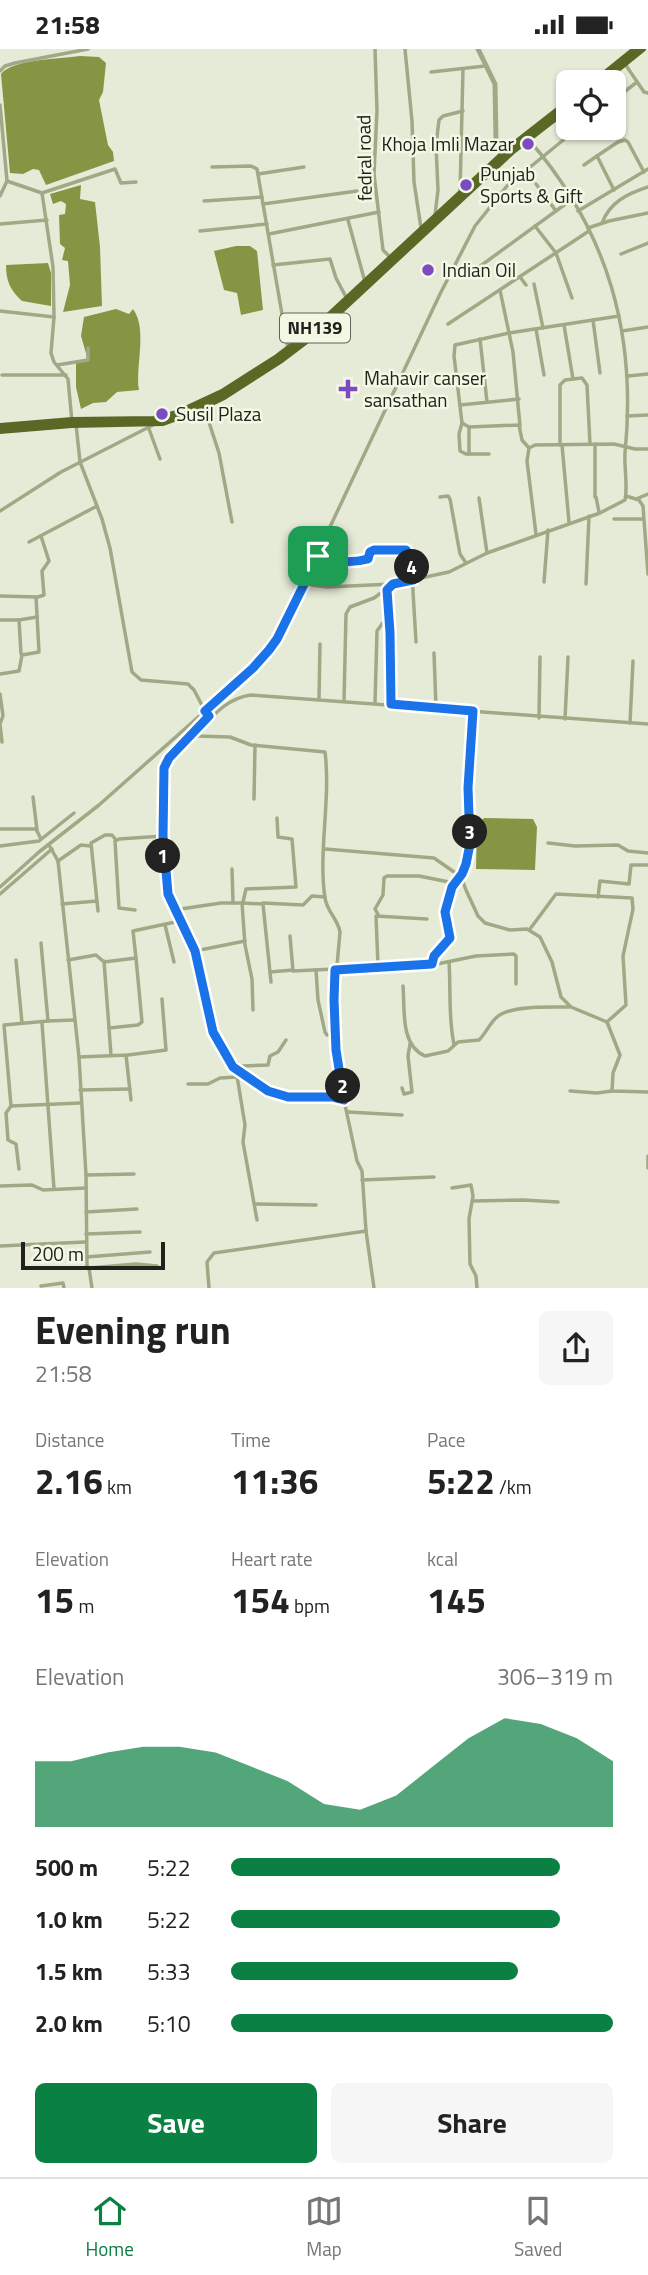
<!DOCTYPE html>
<meta charset="utf-8">
<style>
body{margin:0;font-family:"Titillium Web",sans-serif;background:#f6f6f6;color:#222;height:100vh;display:flex;flex-direction:column;font-size:26px;white-space:nowrap}
*{box-sizing:border-box;margin:0}
p{font-size:23px;color:#767676}
.icon{flex:none;width:38px;height:38px;fill:none;stroke:currentColor;stroke-width:2;stroke-linecap:round;stroke-linejoin:round}
.map{position:relative;height:1239px;overflow:hidden}
.sheet{display:flex;flex-direction:column;background:#fff;flex:1}
.sheet>*{flex:none}
.fabs{position:absolute;left:556px;top:21px;display:grid;gap:14px}
.fabs a{display:grid;place-items:center;width:70px;height:70px;border-radius:10px;background:#fff;box-shadow:0 2px 5px #0004;font-size:35px}
.scale{position:absolute;left:21px;bottom:18px;width:144px;box-sizing:border-box;padding-left:7px;border:4px solid #20221b;border-top:0;font-size:19px;line-height:24px;white-space:nowrap;color:#20221b;-webkit-text-stroke:5px #f3f8e5;paint-order:stroke}
.pin{position:absolute;display:grid;place-items:center;width:60px;height:60px;color:#fff;margin:-30px;border-radius:14px;box-shadow:0 4px 10px #0006}
.km{position:absolute;width:35px;height:35px;margin:-18px;border-radius:50%;background:#222;color:#fff;font-size:19px;line-height:35px;text-align:center}
.round{display:grid;place-items:center;flex:none;width:74px;height:74px;border-radius:10px;background:#f6f6f6}
.overview{display:flex;align-items:center;justify-content:space-between;height:119px;padding:0 35px}
h1{font-size:38px;font-weight:700;line-height:52px}
.metrics{display:grid;grid-template-columns:repeat(3,1fr);gap:10px;height:119px;padding:7px 35px}
.metrics div{display:grid;align-content:center}
.metrics b{font-size:35px;font-weight:700}
.metrics small{font-size:19px;font-weight:400}
.metrics p{font-size:19px}
.chart{height:196px;padding:14px 35px}
.chart p{display:flex;justify-content:space-between}
.chart svg{width:100%;height:126px;margin-top:7px;fill:#0b8043;opacity:.7}
.cta{display:flex;gap:14px;margin-top:auto;padding:14px 35px}
.cta a{flex:1;height:80px;border-radius:10px;background:#0b8043;color:#fff;font-size:28px;font-weight:700;line-height:80px;text-align:center}
.cta a+a{background:#f6f6f6;color:#222}
ul{padding:0 35px;list-style:none;font-size:23px}
li{display:grid;grid-template-columns:112px 84px 1fr;align-items:center;height:52px}
li i{height:18px;border-radius:9px;background:#0b8043}
.status{display:flex;justify-content:space-between;align-items:center;height:49px;padding:0 35px;background:#fff;direction:ltr}
.status svg{height:19px;fill:currentColor}
.tabs{display:flex;justify-content:space-around;align-items:center;height:98px;border-top:2px solid #e0e0e0;background:#fff;font-size:19px;color:#767676}
.tabs a{display:grid;justify-items:center;gap:4px}
.tabs .active{color:#0b8043}
.map>svg:first-child{display:block}
.water{fill:#849643}
.lines{fill:none;stroke-linecap:round;stroke-linejoin:round}
.minor{stroke:#a0a986;stroke-width:3.5}
.tertiary{stroke:#a0a986;stroke-width:5}
.trunk{stroke:#5a6826;stroke-width:6}
.route-casing{stroke:#fff;stroke-width:14}
.route{stroke:#1a73e8;stroke-width:9}
.poi-dot{fill:#7c4ac1;stroke:#f3f8e5;stroke-width:2.5}
.labels{text-anchor:middle;stroke-width:5;stroke-linejoin:round;paint-order:stroke}
.shield{fill:#f3f8e5;stroke:#5f6258;stroke-width:2}
.shield-label{font-size:18px;font-weight:bold;fill:#20221b}
.poi-label{font-size:19px;fill:#20221b;stroke:#f3f8e5;text-anchor:start}
.street-label{font-size:19px;fill:#20221b;stroke:#f3f8e5}
</style>
<div class="status"><b>21:58</b><svg viewBox="0 0 49 12"><path d="M0 12V9h3v3zM5 12V6h3v6zM10 12V3h3v9zM15 12V0h3v12zM26 1h20v11H26zM47 4h2v5h-2z"/></svg></div>
<div class="map">
<svg width="648" height="1239" viewBox="0 0 648 1239">
<rect width="100%" height="100%" fill="#e6ebd8"/>
<!-- water -->
<g class="water">
<path d="M80 7 99 8 106 14 103 43 99 51 108 96 113 103 114 112 46 136 39 121 33 120 23 125 10 124 1 25C13 10 60 10 80 7Z"/>
<path d="M81 136 80 150 95 153 100 198 102 257 63 263 70 236 68 212 62 211 65 199 60 195 59 166 65 165 66 155 61 152 53 155 50 145Z"/>
<path d="M236 197H250L257 202 263 261 241 266 237 244 224 241 214 202Z"/>
<path d="M48 214 51 224V257L22 252C10 241 6 232 6 216Z"/>
<path d="M116 260 129 265 133 260C148 280 135 318 139 341L117 343 106 353 93 354 81 360 76 338V313L88 311 81 287 84 268Z"/>
<path d="M484 769 533 770 537 778 535 821 476 820 477 777Z"/>
</g>
<g class="lines">
<!-- minor -->
<g class="minor">
<path d="M375 0 377 62 374 125 383 201 390 208"/>
<path d="M405 0 412 72 414 133 421 179"/>
<path d="M625 15 644 43 648 44"/>
<path d="M0 22 5 17 15 14 88 0"/>
<path d="M431 23 485 17"/>
<path d="M614 51 637 33"/>
<path d="M0 56 7 132"/>
<path d="M463 92H495"/>
<path d="M584 116 597 107"/>
<path d="M212 118 251 117 257 120 288 300"/>
<path d="M258 125 304 118"/>
<path d="M536 135 556 162"/>
<path d="M614 141 597 107 618 93 625 91 628 93 644 123"/>
<path d="M42 144 53 218 54 268 51 304 54 313 68 330 72 373"/>
<path d="M460 144 463 20"/>
<path d="M0 147 7 132 42 144 115 120 121 134 136 133"/>
<path d="M204 152 262 148"/>
<path d="M263 155 357 142"/>
<path d="M578 162 648 120"/>
<path d="M435 166 438 141 436 96 439 71 443 67 463 62"/>
<path d="M348 171 365 233"/>
<path d="M602 174C610 153 627 145 648 138"/>
<path d="M0 175 47 171"/>
<path d="M535 177 556 204 572 249"/>
<path d="M588 179 609 172 648 164"/>
<path d="M200 182 267 175"/>
<path d="M269 185 379 163"/>
<path d="M621 205 648 194"/>
<path d="M273 216 330 210 336 229 346 248"/>
<path d="M468 226 571 151"/>
<path d="M520 228 526 236"/>
<path d="M534 235 543 279"/>
<path d="M500 241 513 303 520 377"/>
<path d="M0 262 54 268"/>
<path d="M593 271 600 324"/>
<path d="M448 275 589 182"/>
<path d="M564 276 573 330"/>
<path d="M536 280 544 326"/>
<path d="M622 282 648 278"/>
<path d="M480 290 487 353"/>
<path d="M57 316 88 311V299"/>
<path d="M2 326H66"/>
<path d="M628 327 648 325"/>
<path d="M460 356 519 350"/>
<path d="M204 358 219 404 232 473"/>
<path d="M627 367 648 366"/>
<path d="M462 374 459 385 460 402 466 405H489"/>
<path d="M76 375 80 413 102 470 110 499 132 623 141 631 188 635 194 641 205 662 253 619 277 590 440 245 475 177 507 137 578 79"/>
<path d="M469 378V405"/>
<path d="M149 380 160 410"/>
<path d="M560 396V336L565 331 582 329 587 336 590 395"/>
<path d="M562 396 569 473"/>
<path d="M529 399 522 391 519 376 469 378 462 374 454 307 455 296 509 284 619 267"/>
<path d="M626 447 639 451 643 457 648 525"/>
<path d="M440 448 448 447 450 450 460 505 466 514"/>
<path d="M595 448V395"/>
<path d="M596 448 599 463"/>
<path d="M479 449 487 504"/>
<path d="M636 450 648 445"/>
<path d="M0 462 61 423 153 376"/>
<path d="M614 470H643"/>
<path d="M536 485 527 412 529 399 535 396 614 395 635 400H648"/>
<path d="M29 493 97 457"/>
<path d="M318 507C332 513 353 514 368 510L370 503 374 501 408 502 411 509 416 593"/>
<path d="M544 533 548 481"/>
<path d="M304 535 327 538 393 535"/>
<path d="M586 535 589 467"/>
<path d="M0 547 38 548 44 546 42 522 49 512 41 487"/>
<path d="M388 570 390 584 391 655"/>
<path d="M0 571H19"/>
<path d="M434 604 436 659"/>
<path d="M21 605 19 571 37 568"/>
<path d="M0 625 19 622 22 606 39 603 36 548"/>
<path d="M0 645 3 667 0 675 2 693"/>
<path d="M319 650 320 595"/>
<path d="M344 652 346 565 350 558 374 549 393 535 449 523 487 504 600 464 625 451C628 436 624 419 625 404 637 285 608 182 529 91"/>
<path d="M375 654 377 582 387 568V541"/>
<path d="M473 662 468 739 470 795 461 827 466 841 478 867 485 874 510 881 527 880 540 888 552 913 561 948 571 958 607 973 620 1006 613 1024 612 1042 648 1043"/>
<path d="M539 669 540 608"/>
<path d="M565 670 568 608"/>
<path d="M630 674 633 612"/>
<path d="M194 687 230 688 251 696 325 703C331 751 318 802 325 849 327 863 338 870 340 883L334 951 336 1001 344 1051"/>
<path d="M33 748 37 781"/>
<path d="M254 750 255 696"/>
<path d="M1 780H36L41 790"/>
<path d="M548 794 575 797 618 796 628 802 648 804"/>
<path d="M49 796 58 812 79 1008 86 1126 87 1217 89 1219 92 1239"/>
<path d="M0 797 39 792 74 764"/>
<path d="M325 800 434 809 457 825H462"/>
<path d="M58 812 81 796 90 797"/>
<path d="M232 820 233 854"/>
<path d="M0 838 39 803 99 756 205 662 209 667"/>
<path d="M0 845 52 800"/>
<path d="M598 848 600 832 629 835 631 816H648"/>
<path d="M243 853 246 840 296 838 292 790 278 788 277 769"/>
<path d="M243 854 263 855 271 933"/>
<path d="M263 854 303 856 312 847 325 848"/>
<path d="M62 855 97 852"/>
<path d="M135 861 119 859 115 792 119 790 163 787"/>
<path d="M174 861 221 854H242L245 896 252 930 253 961"/>
<path d="M98 862 91 794 105 786H112L116 791"/>
<path d="M379 867 375 860 383 846 384 829 387 827H419L454 834"/>
<path d="M165 876 174 913"/>
<path d="M530 880 556 845 632 849 633 860 623 907 626 956 607 973"/>
<path d="M290 887 293 922 437 915 476 907 514 905 516 907V935"/>
<path d="M41 894 48 972 4 976 11 1057 80 1054"/>
<path d="M195 902 245 892"/>
<path d="M16 911 22 974"/>
<path d="M68 911 96 906 104 913 136 909 133 882 180 872"/>
<path d="M104 912 111 1006"/>
<path d="M449 913C451 941 448 968 454 995"/>
<path d="M432 915 434 907 450 889 445 863 452 838 460 825"/>
<path d="M378 917 376 867 427 870"/>
<path d="M316 921 318 951 325 983 327 986H335"/>
<path d="M270 923 293 921"/>
<path d="M403 937C405 961 400 996 425 1007L448 1002 458 993 479 991C486 984 490 974 497 968 510 956 552 958 569 958"/>
<path d="M48 972 74 971"/>
<path d="M42 974 54 1140"/>
<path d="M109 979 138 976 142 973 136 909"/>
<path d="M126 1006 131 1051"/>
<path d="M79 1008 128 1006 166 1001 162 950"/>
<path d="M188 1035H208L220 1029 237 1028"/>
<path d="M402 1039 404 1045 412 1043 408 1007 410 995"/>
<path d="M80 1041 130 1040"/>
<path d="M570 1042 597 1044 612 1042"/>
<path d="M11 1057 6 1064 8 1091 16 1095 19 1120"/>
<path d="M348 1063 402 1066"/>
<path d="M648 1107V1119"/>
<path d="M86 1126 134 1125"/>
<path d="M362 1131 434 1128"/>
<path d="M0 1137 32 1136 43 1141 86 1139"/>
<path d="M452 1139 471 1136 473 1147 469 1170 470 1215 476 1227 477 1239"/>
<path d="M473 1152 523 1151 558 1153"/>
<path d="M255 1155 316 1156"/>
<path d="M86 1163 137 1160"/>
<path d="M257 1171 243 1093 245 1076 236 1021 243 1017 268 1016 270 1007 278 1003 286 991"/>
<path d="M86 1185 140 1183"/>
<path d="M0 1197 85 1193"/>
<path d="M86 1208 150 1203"/>
<path d="M89 1219 136 1215 157 1217"/>
<path d="M41 1237 63 1234 64 1239"/>
<path d="M209 1239 207 1213 214 1204 366 1182"/>
<path d="M374 1239 366 1182 362 1122 357 1112 344 1051C322 1042 294 1054 271 1043 205 1013 212 964 195 905 189 884 174 868 168 847 158 810 163 767 162 729 164 708 180 700 194 686 211 669 226 649 251 646L648 675"/>
</g>
<!-- tertiary -->
<path class="tertiary" d="M478 0 495 35 496 92 502 107"/>
<!-- trunk -->
<g class="trunk">
<path d="M594 33 635 0"/>
<path d="M602 33 643 0"/>
<path d="M0 377 72 371 154 370 177 364 222 343 277 308 314 280 509 99 569 52"/>
<path d="M0 382 72 376 163 374 191 364 224 348 280 312 317 284 512 103 569 59"/>
</g>
</g>
<g class="lines">
<!-- route casing -->
<g class="route-casing">
<path id="route" d="M374 501H406L411 509 413 531 393 535 387 541 390 584 391 655 473 662 468 739 470 795 466 815 462 825 452 838 445 863 450 889 434 907 432 915 335 921 334 951 336 1001 344 1051 332 1048H288L268 1042 233 1018 213 983 195 902 168 845 163 787 164 719 169 709 209 667 205 662 253 619 269 601 277 590 318 507C332 514 353 514 368 510L370 503Z"/>
</g>
<!-- route -->
<use href="#route" class="route"/>
</g>
<!-- markers -->
<g class="poi-dot">
<circle cx="528" cy="95" r="7"/>
<circle cx="466" cy="136" r="7"/>
<circle cx="428" cy="221" r="7"/>
<path d="M344.5 329.5h7v7h7v7h-7v7h-7v-7h-7v-7h7z"/>
<circle cx="162" cy="365" r="7"/>
</g>
<g class="labels">
<!-- shield labels -->
<rect class="shield" x="280" y="264.5" width="70" height="29" rx="5"/>
<g class="shield-label">
<text x="315" y="285">NH139</text>
</g>
<!-- poi labels -->
<g class="poi-label">
<text x="514" y="102" text-anchor="end">Khoja Imli Mazar</text>
<text x="480" y="132">Punjab<tspan x="480" dy="22">Sports &amp; Gift</tspan></text>
<text x="442" y="228">Indian Oil</text>
<text x="364" y="336">Mahavir canser<tspan x="364" dy="22">sansathan</tspan></text>
<text x="176" y="372">Susil Plaza</text>
</g>
<!-- street labels -->
<g class="street-label">
<text transform="translate(364 109) rotate(-91)" y="7">fedral road</text>
</g>
</g>
</svg>
<div class="fabs">
<a><svg class="icon" aria-label="locate" viewBox="0 0 24 24"><circle cx="12" cy="12" r="6"/><path d="M12 2v4M12 18v4M2 12h4M18 12h4"/></svg></a>
</div>
<div class="scale">200 m</div>
<div class="pin" style="left:318px;top:507px;background:#1e9e55"><svg class="icon" aria-label="arrive" viewBox="0 0 24 24"><path d="M6 21V4h12l-3 4 3 4H6"/></svg></div>
<b class="km" style="left:163px;top:807px">1</b>
<b class="km" style="left:343px;top:1037px">2</b>
<b class="km" style="left:470px;top:783px">3</b>
<b class="km" style="left:412px;top:518px">4</b>
</div>
<section class="sheet">
<div class="overview"><div><h1>Evening run</h1><p>21:58</p></div><a class="round"><svg class="icon" aria-label="share" viewBox="0 0 24 24"><path d="M12 15V3M7 8l5-5 5 5M5 13v7h14v-7"/></svg></a></div>
<div class="metrics">
<div><p>Distance</p><b>2.16<small> km</small></b></div>
<div><p>Time</p><b>11:36</b></div>
<div><p>Pace</p><b>5:22<small> /km</small></b></div>
</div>
<div class="metrics">
<div><p>Elevation</p><b>15<small> m</small></b></div>
<div><p>Heart rate</p><b>154<small> bpm</small></b></div>
<div><p>kcal</p><b>145</b></div>
</div>
<div class="chart"><p><span>Elevation</span>306–319 m</p>
<svg viewBox="0 0 160 44" preserveAspectRatio="none"><path d="M0 44V21L10 21L20 18L30 16L40 16L50 18L60 23L70 28L80 36L90 38L100 33L110 23L120 13L130 6L140 8L150 13L160 21V44z"/></svg>
</div>
<ul>
<li><b>500 m</b>5:22<i style="width:86%"></i></li>
<li><b>1.0 km</b>5:22<i style="width:86%"></i></li>
<li><b>1.5 km</b>5:33<i style="width:75%"></i></li>
<li><b>2.0 km</b>5:10<i style="width:100%"></i></li>
</ul>
<div class="cta"><a>Save</a><a>Share</a></div>
</section>
<nav class="tabs">
<a class="active"><svg class="icon" aria-label="home" viewBox="0 0 24 24"><path d="M3 11l9-7 9 7M6 9v11h12V9"/></svg>Home</a>
<a><svg class="icon" aria-label="map" viewBox="0 0 24 24"><path d="M3 6l6-2 6 2 6-2v14l-6 2-6-2-6 2zM9 4v14M15 6v14"/></svg>Map</a>
<a><svg class="icon" aria-label="saved" viewBox="0 0 24 24"><path d="M7 4h10v16l-5-4-5 4z"/></svg>Saved</a>
</nav>
